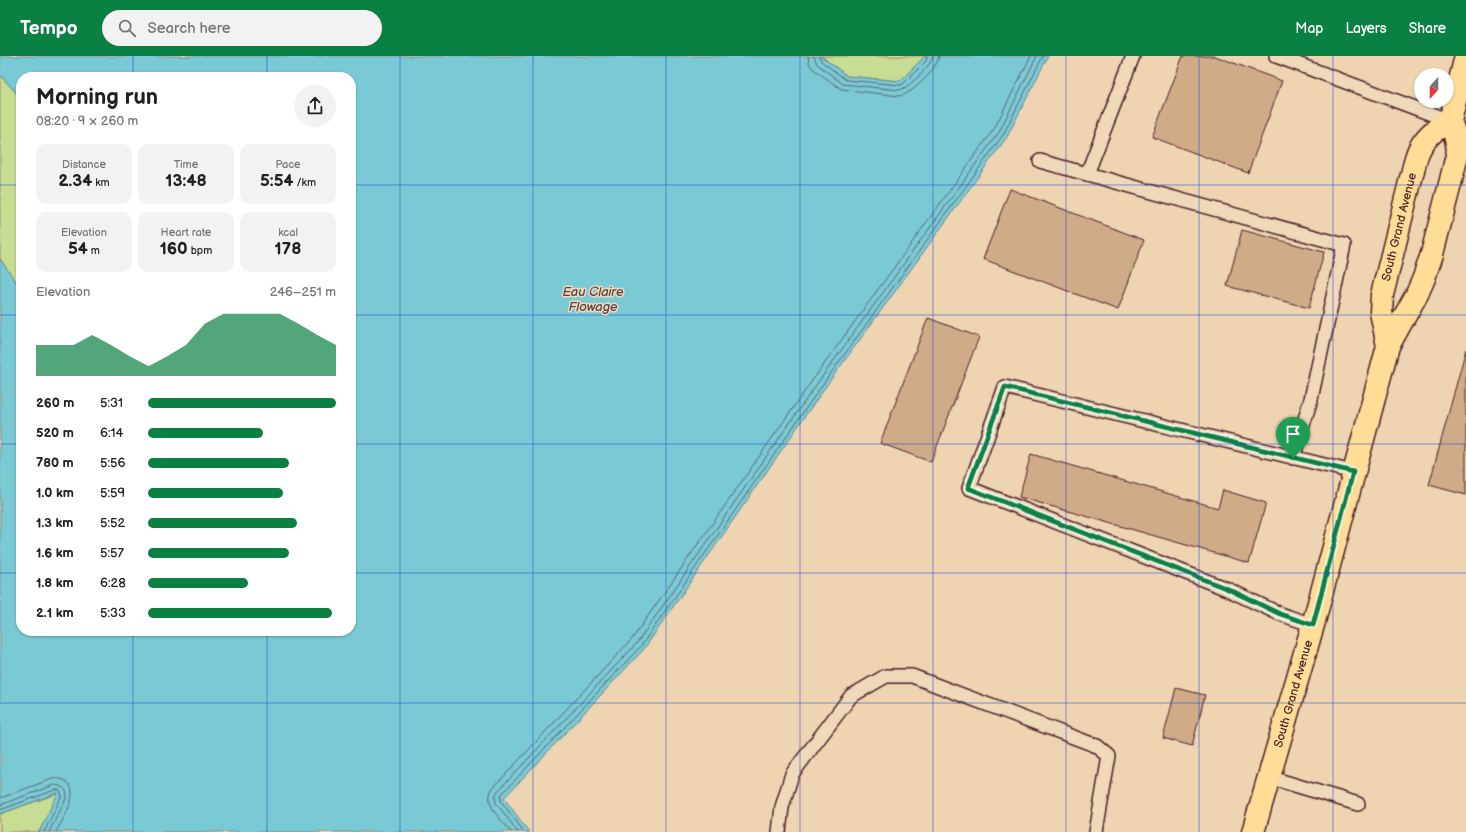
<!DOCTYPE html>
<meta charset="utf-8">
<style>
body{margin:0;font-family:"Balsamiq Sans",sans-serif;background:#f2f2f2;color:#202124;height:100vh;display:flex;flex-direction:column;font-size:15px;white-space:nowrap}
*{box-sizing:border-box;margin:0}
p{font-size:13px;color:#757577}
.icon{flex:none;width:22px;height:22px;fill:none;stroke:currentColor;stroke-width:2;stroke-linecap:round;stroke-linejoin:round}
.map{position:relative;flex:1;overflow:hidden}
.details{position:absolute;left:16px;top:16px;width:340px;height:564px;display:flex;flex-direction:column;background:#fff;border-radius:16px;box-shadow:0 1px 3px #0004}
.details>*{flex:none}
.needle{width:26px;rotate:201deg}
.controls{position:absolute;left:1414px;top:12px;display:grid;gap:8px}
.controls a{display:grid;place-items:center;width:40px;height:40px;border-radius:50%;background:#fff;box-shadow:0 1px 3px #0004;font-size:20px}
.pin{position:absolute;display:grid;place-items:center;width:34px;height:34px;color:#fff;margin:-41px -17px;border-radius:50% 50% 50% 0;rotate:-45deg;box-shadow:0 0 4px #0007}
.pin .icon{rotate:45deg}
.round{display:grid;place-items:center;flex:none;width:42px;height:42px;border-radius:21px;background:#f2f2f2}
.summary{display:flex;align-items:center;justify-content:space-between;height:68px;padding:0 20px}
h1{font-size:22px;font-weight:800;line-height:30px}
.figures{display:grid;grid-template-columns:repeat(3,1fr);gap:6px;height:68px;padding:4px 20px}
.figures div{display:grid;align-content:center;border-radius:10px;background:#f2f2f2;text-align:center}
.figures b{font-size:17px;font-weight:800}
.figures small{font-size:11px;font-weight:400}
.figures p{font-size:11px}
.chart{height:112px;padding:8px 20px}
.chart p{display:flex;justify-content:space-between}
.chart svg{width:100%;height:72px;margin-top:4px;fill:#0b8043;opacity:.7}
ul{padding:0 20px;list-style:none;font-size:13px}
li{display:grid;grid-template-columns:64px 48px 1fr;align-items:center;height:30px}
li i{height:10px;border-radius:5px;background:#0b8043}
header{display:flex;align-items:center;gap:24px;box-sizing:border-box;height:56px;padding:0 20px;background:#0b8043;color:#fff}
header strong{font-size:19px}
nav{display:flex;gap:22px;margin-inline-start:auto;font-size:14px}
.search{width:280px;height:36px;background:#f2f2f2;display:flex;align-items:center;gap:10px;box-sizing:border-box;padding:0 14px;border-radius:22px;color:#757577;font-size:15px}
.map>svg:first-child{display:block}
.green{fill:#c7dd93;stroke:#887e5f}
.water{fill:#7acad5;stroke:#678691}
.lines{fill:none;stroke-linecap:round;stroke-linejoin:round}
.shore{stroke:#5d636f;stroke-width:1}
.building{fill:#cfab88;stroke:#4a1f2b}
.lane-casing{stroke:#4a1f2b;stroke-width:16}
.primary-casing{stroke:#4a1f2b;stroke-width:25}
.lane{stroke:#efd9b8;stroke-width:13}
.primary{stroke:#ffdd96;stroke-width:22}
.route-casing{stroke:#fff;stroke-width:8}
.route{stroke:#0b8043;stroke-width:5}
.grid{fill:none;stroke:#1d4ed8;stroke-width:1;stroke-opacity:0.55}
.labels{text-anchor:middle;stroke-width:3;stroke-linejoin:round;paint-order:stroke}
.street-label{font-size:12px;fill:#4a1f2b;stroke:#efd9b8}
.water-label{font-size:13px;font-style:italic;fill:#54414d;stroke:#efd9b8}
</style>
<header>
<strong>Tempo</strong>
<div class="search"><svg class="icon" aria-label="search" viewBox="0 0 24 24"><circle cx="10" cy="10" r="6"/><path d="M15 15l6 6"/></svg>Search here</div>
<nav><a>Map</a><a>Layers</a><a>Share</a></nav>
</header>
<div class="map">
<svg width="1466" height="776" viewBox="0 0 1466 776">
<rect width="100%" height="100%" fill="#eed4b0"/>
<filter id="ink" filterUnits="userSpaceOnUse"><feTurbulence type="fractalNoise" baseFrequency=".025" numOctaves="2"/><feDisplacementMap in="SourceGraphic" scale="8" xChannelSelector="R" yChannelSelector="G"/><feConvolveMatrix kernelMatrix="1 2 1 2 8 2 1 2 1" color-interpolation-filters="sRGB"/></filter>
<g filter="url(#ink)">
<!-- green -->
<g class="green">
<path d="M821 0H925L900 25 847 20Z"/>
<path d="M0 19 21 42V233L0 203Z"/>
<path d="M59 737 39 776H0V758Z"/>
</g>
<!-- water -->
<path class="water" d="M0 0H821L847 20 900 25 925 0H1048L1007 81 821 337 644 593 504 742 529 776H39L58 737 0 758V203L21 233V575H351V21H21V42L0 19Z"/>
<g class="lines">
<!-- shore -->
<g class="shore">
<path d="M808 0 809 7 812 12 841 33 899 40C912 39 938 12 939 0"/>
<path d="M814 0 817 8 843 28 899 34C908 33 932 9 933 0"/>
<path d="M819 0 821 5 846 24 900 29 903 28 926 5 927 0"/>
<path d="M0 742 52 723C58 722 63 723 67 726 81 738 62 764 56 776"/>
<path d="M0 749 54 729 61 730 66 735 67 741 49 776"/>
<path d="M0 754 55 734H59L61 737 62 740 44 776"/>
<path d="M511 776C502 764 483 749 492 733L632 583 809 329 994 73 1031 0"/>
<path d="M518 776 496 747 495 741 497 736 637 587 814 332 999 76 1037 0"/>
<path d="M524 776 501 745V739L641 590 818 335 1003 79 1043 0"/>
</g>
</g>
<!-- building -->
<g class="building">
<path d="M1183 0H1215L1282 25 1248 117 1152 81Z"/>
<path d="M1010 133 1144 184 1118 254 983 203Z"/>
<path d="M1242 174 1324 196 1309 252 1227 230Z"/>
<path d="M928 262 979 281 931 406 880 387Z"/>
<path d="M1466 293V439L1429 429Z"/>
<path d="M1031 398 1218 452 1223 434 1266 447 1249 507 1019 441Z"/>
<path d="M1176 632 1205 639 1192 690 1163 682Z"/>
</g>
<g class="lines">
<!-- lane casing -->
<g class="lane-casing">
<g id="lane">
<path d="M1276 0 1450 65"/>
<path d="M1040 105 1344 189 1311 343 1293 402"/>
<path d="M1087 118 1133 0"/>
<path d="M1313 569 1280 558 1227 533 969 432 1005 331 1353 416"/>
<path d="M1268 721 1358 748"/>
<path d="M779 776 782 751 792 718 851 640 886 620H912L1097 690 1109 700 1096 776"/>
</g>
</g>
<!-- primary casing -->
<g class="primary-casing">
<g id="primary">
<path id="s1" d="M1388 290 1381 256 1382 239 1416 102C1421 84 1434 73 1450 65"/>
<path id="s2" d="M1253 776 1313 569 1388 290 1417 238 1424 222 1432 198 1450 128 1458 95 1456 82 1450 65 1466 0"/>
</g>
</g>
<!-- lane -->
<use href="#lane" class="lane"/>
<!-- primary -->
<use href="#primary" class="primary"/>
</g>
</g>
<g class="lines" filter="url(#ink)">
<!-- route casing -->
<g class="route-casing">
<path id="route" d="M1005 331 1353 416 1313 569 1280 558 1228 533 968 432Z"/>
</g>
<!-- route -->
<use href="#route" class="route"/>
</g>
<!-- grid -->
<path class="grid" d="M133 0V21M267 0V21M400 0V776M533 0V776M666 0V776M800 0V776M933 0V776M1066 0V776M1199 0V776M1333 0V776M0 129H21M351 129H1466M0 259H21M351 259H1466M0 388H21M351 388H1466M0 517H21M351 517H1466M133 575V776M267 575V776M0 647H1466"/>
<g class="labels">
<!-- street labels -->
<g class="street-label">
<text dy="4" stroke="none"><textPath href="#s1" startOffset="122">South Grand Avenue</textPath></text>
<text dy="4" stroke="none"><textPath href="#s2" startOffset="144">South Grand Avenue</textPath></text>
</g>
<!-- water labels -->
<g class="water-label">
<text x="593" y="240">Eau Claire<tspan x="593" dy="15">Flowage</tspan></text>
</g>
</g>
</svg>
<div class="controls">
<a><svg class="needle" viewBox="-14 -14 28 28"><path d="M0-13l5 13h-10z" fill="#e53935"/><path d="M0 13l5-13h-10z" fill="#757577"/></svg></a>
</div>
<div class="pin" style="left:1293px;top:402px;background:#1e9e55"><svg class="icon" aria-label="arrive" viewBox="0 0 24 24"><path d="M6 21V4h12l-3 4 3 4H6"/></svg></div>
<section class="details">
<div class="summary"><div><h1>Morning run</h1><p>08:20 · 9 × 260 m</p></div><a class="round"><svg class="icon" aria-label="share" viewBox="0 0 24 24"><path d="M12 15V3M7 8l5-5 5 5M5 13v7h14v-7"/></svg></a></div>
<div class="figures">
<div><p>Distance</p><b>2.34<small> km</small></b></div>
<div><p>Time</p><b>13:48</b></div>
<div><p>Pace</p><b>5:54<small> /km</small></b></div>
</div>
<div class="figures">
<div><p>Elevation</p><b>54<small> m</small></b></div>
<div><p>Heart rate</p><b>160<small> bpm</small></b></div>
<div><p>kcal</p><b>178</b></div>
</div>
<div class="chart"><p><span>Elevation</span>246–251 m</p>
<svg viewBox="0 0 160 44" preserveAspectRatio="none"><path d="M0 44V25L10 25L20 25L30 19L40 25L50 32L60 38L70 32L80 25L90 12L100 6L110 6L120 6L130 6L140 12L150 19L160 25V44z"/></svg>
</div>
<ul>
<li><b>260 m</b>5:31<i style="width:100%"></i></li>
<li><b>520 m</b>6:14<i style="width:61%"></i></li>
<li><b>780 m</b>5:56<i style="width:75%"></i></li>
<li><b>1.0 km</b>5:59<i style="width:72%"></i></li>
<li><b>1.3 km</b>5:52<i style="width:79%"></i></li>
<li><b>1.6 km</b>5:57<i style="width:75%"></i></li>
<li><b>1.8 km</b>6:28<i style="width:53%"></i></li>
<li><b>2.1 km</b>5:33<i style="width:98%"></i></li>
</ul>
</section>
</div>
